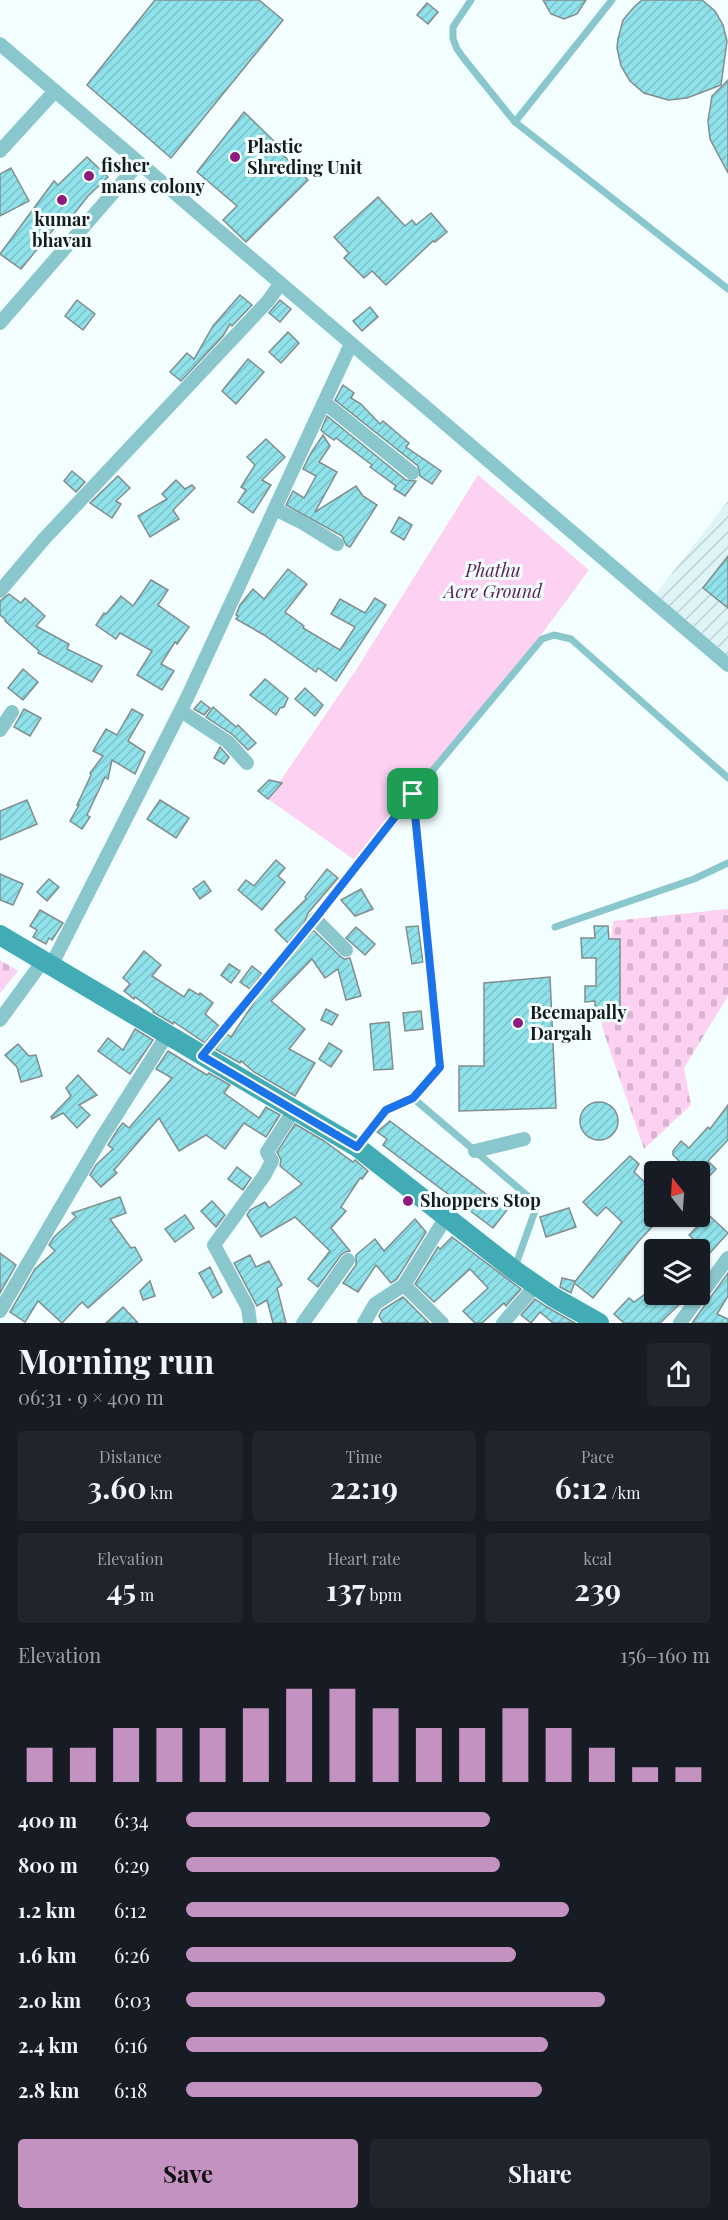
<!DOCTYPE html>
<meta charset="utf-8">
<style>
body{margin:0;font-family:"Playfair Display",serif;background:#20242c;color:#f1f3f6;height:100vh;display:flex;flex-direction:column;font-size:22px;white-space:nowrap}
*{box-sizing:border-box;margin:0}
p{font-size:20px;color:#9ea1a6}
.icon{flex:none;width:33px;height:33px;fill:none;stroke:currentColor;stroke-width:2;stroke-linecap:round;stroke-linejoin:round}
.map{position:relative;height:1323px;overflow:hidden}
.side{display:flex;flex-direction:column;background:#171b24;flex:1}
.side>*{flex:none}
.needle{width:39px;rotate:343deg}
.buttons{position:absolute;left:644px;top:1161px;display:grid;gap:12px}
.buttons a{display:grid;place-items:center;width:66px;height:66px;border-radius:6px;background:#171b24;box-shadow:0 2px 4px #0004;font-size:30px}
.pin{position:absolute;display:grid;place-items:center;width:51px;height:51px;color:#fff;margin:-26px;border-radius:12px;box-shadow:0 3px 9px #0006}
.round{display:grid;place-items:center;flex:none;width:63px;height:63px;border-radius:6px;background:#20242c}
.headline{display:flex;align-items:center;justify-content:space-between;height:102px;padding:0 18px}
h1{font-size:33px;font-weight:700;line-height:45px}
.stats{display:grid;grid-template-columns:repeat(3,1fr);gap:9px;height:102px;padding:6px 18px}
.stats div{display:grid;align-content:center;border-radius:6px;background:#20242c;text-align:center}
.stats b{font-size:30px;font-weight:700}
.stats small{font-size:16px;font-weight:400}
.stats p{font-size:16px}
.chart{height:168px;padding:12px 18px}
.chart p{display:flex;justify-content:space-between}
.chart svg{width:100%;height:108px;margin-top:6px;stroke:#c492c0;stroke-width:6}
.primary-button{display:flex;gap:12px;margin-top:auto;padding:12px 18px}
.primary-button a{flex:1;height:69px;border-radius:6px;background:#c492c0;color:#111;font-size:24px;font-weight:700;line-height:69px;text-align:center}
.primary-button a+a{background:#20242c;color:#f1f3f6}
ul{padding:0 18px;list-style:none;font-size:20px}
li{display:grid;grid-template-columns:96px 72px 1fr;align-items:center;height:45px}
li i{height:15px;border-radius:8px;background:#c492c0}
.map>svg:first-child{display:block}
.industrial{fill:url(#industrial-furrows)}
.cemetery{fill:url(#cemetery-stones)}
.green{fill:#fcd1f2}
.building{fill:url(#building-hatch);stroke:#828d8e;stroke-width:1.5}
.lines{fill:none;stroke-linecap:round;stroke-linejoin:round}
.service{stroke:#89c7cd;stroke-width:7}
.minor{stroke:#89c7cd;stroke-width:14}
.secondary{stroke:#42acb6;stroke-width:20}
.route-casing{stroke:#fff;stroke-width:12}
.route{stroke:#1a73e8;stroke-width:8}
.poi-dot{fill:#8d1c7e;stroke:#f2feff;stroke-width:2}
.labels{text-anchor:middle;stroke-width:6;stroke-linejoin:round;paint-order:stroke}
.poi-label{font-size:18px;font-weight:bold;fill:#161b1b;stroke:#f2feff;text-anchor:start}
.park-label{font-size:18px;font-style:italic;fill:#5a1d51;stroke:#f2feff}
</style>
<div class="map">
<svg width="728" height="1323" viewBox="0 0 728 1323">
<defs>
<pattern id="industrial-furrows" width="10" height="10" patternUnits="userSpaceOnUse" patternTransform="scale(1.5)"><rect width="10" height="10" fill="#def4f6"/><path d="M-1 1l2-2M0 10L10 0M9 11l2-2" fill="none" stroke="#bed1d2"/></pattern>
<pattern id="cemetery-stones" width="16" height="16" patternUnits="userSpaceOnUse" patternTransform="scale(1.5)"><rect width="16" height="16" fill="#fcd1f2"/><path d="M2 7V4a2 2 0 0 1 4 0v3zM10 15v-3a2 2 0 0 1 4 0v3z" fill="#d7b3cf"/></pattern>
<pattern id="building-hatch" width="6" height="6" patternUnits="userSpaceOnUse" patternTransform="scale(1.5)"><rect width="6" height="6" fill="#8fe2ea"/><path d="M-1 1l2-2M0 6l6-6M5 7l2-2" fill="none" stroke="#7bc1c8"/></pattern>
</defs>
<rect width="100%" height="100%" fill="#f2feff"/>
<!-- industrial -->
<path class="industrial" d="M728 501V658L655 595Z"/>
<!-- cemetery -->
<g class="cemetery">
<path d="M728 909V996L684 1068 691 1105 644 1149 602 1027 613 921Z"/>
<path d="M0 960 18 971 0 993Z"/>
</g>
<!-- green -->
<path class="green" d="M478 475 589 570 498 693 356 861 268 799 356 670Z"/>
<!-- building -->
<g class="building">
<path d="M155 0H259L283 20 171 158 87 85Z"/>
<path d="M543 0H586L577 14 564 19 551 14Z"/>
<path d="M642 0H702L715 11 723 25 727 41 721 85 687 98 668 100 644 93 630 81 621 66 617 48 618 39 623 20 634 7Z"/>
<path d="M427 3 438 12 428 24 417 15Z"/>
<path d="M728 80V173L710 139 708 121 712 96Z"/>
<path d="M244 112 275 142 273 145 308 180 246 242 223 220 237 206 197 172Z"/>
<path d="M87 157 108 177 88 196 70 219 65 215 21 269 0 254 54 181 58 185Z"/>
<path d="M11 168 29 201 0 216V174Z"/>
<path d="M378 197 405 226 412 220 416 225 431 213 447 232 435 242 433 241 386 285 372 271 364 278 344 258 349 253 334 237Z"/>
<path d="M240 295 252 305 232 326 230 324 223 336 181 381 170 372 187 353 194 359 213 326Z"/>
<path d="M77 300 95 314 83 330 65 316Z"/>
<path d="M280 300 291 309 280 322 269 313Z"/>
<path d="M370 307 378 317 362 331 353 321Z"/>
<path d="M288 332 299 343 281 363 269 352Z"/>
<path d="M248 359 264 372 236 404 222 391Z"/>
<path d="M343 385 354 393 351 398 361 404 380 424 383 421 409 443 406 447 441 471 432 484 420 476 418 466 335 400Z"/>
<path d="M327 416 406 480 416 481 405 496 394 489 396 486 370 467 372 465 336 438 334 440 324 433 321 430Z"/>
<path d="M323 435 330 446 319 462 337 472 315 512 356 486 363 496 377 505 350 547 346 545 342 536 286 505 293 491 304 498 316 476 303 469 311 453Z"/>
<path d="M266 439 285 457 262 480 271 485 253 513 238 502 246 490 241 487 255 465 247 457Z"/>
<path d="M72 471 85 482 76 492 64 481Z"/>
<path d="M118 476 130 488 116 501 121 504 112 518 90 503Z"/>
<path d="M176 480 185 489 192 485 195 488 173 510 179 519 150 537 138 516 167 499 162 494Z"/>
<path d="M399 517 412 525 404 540 391 532Z"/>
<path d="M728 556V608L703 588Z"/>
<path d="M288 569 307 584 285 612 304 626 303 628 340 650 355 627 331 614 340 599 365 613 375 598 386 605 336 681 318 668 316 672 264 635 236 619 238 616 236 615 240 605 253 589 264 599Z"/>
<path d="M151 580 168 590 158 605 189 627 177 644 175 642 161 664 174 671 162 690 137 675 152 651 120 633 116 639 96 625 104 613 106 614 121 596 133 606Z"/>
<path d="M9 594 21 603 25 598 45 616 36 626 69 644 67 649 102 666 92 682 38 653 39 651 5 621 6 620 0 615V601Z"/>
<path d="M23 669 38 682 23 700 8 688Z"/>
<path d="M265 679 288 698 284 707 280 708 276 715 250 695Z"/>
<path d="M305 688 323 705 315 716 295 699Z"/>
<path d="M201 701 210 708 204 715 194 709Z"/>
<path d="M213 707 236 727 238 725 256 743 248 750 233 735 206 717Z"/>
<path d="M24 709 41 718 30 736 14 727Z"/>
<path d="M132 709 143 715 128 741 145 752 135 774 112 760 108 779 105 777 87 815 90 817 82 829 70 821 79 805H77L91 775 90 773 103 756 93 751 106 729 117 735Z"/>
<path d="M220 747 229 757 224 764 214 758Z"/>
<path d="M269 780 282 783 268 799 258 791Z"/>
<path d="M27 800 37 824 0 840V811Z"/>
<path d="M160 800 189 818 176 838 147 819Z"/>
<path d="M276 860 285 868 278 876 285 882 262 910 238 890 246 880 254 886Z"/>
<path d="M327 869 338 878 308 913 305 922 288 943 275 930 306 899 305 897Z"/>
<path d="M0 874 23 884 13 905 0 900Z"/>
<path d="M49 879 59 887 47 901 37 892Z"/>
<path d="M204 881 211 891 200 899 193 889Z"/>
<path d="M361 889 373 909 355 916 341 900Z"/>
<path d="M40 910 63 923 52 940 49 938 46 944 33 937 37 930 30 926Z"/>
<path d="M418 926 423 962 412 964 406 927Z"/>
<path d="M594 926H608L609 939H620V1009L595 1010V1001L585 1002V986H596V958H582L581 938H595Z"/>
<path d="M356 927 375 944 365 955 346 938Z"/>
<path d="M313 930 340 956 344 959 350 958 361 996 346 1000 338 969 325 978 312 959 271 1001 305 1029 289 1049 315 1063 295 1096 254 1072 241 1061 240 1063 215 1049 227 1034 231 1037 259 995Z"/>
<path d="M144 951 161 965 152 976 184 997 189 989 199 995 200 993 213 1003 205 1014 219 1026 205 1043 174 1022 173 1024 153 1012 154 1011 135 997 134 999 124 991 130 984 123 978Z"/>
<path d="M229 964 240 971 231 983 221 975Z"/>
<path d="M252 966 262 974 250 989 240 982Z"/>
<path d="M550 977 556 1108 459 1111V1066H484V983Z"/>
<path d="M326 1009 338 1015 332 1025 321 1020Z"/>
<path d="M421 1011 423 1029 405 1031 403 1013Z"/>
<path d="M389 1022 393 1069 374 1070 370 1024Z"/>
<path d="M135 1029 153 1040 130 1074 98 1051 108 1038 123 1050Z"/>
<path d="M329 1043 342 1051 331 1067 319 1059Z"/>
<path d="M18 1044 29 1056 36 1055 42 1076 21 1082 17 1067 5 1055Z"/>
<path d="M168 1051 207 1075 209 1073 230 1085 224 1093 259 1118 266 1107 280 1115 266 1137 244 1123 225 1149 206 1135 179 1151 159 1118 114 1170 117 1173 101 1187 90 1175 96 1165 113 1149 108 1145 118 1129 123 1123 129 1128 172 1078 156 1069Z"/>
<path d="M78 1075 97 1095 79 1105 90 1115 77 1128 63 1113 52 1119 51 1117 71 1096 66 1088Z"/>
<circle cx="599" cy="1121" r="19"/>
<path d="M728 1105V1140L708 1161 716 1169 699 1187V1172H675L682 1164 673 1155V1151L681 1141 689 1148 708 1127 710 1129Z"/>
<path d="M390 1121 507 1210 493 1228 383 1145 387 1139 377 1132Z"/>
<path d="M295 1124 324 1141 353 1162 355 1160 368 1171 362 1179 360 1178 341 1207 346 1211 331 1228 350 1251 345 1252 341 1255 318 1287 308 1279 330 1251 295 1217 261 1237 247 1215 250 1210 265 1202 269 1208 302 1184 280 1166 281 1160 277 1152Z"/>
<path d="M630 1156 639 1164 634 1172 654 1191V1216H662L638 1242 593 1298 574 1283 622 1222 606 1207 597 1216 583 1202Z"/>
<path d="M237 1167 251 1178 243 1190 228 1179Z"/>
<path d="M120 1197 126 1213 110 1219 131 1248 135 1247 142 1260 88 1308 82 1302 62 1323 38 1301 25 1322 10 1312 35 1269 55 1251 49 1245 54 1237 76 1217 72 1213Z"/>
<path d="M212 1201 225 1215 216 1227 201 1211Z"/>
<path d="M699 1206 728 1233 709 1254 689 1235 699 1225 690 1216H699Z"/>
<path d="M569 1208 576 1227 546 1237 540 1217Z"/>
<path d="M185 1215 194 1228 175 1242 165 1229Z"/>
<path d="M415 1219 426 1232 397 1279 391 1283 376 1265 358 1292 343 1283 356 1265V1255L375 1239 384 1251Z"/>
<path d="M452 1237 521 1289 506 1306 504 1303 482 1323H475L463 1311 488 1288 470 1269 434 1302 415 1284 438 1247 440 1249Z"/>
<path d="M0 1253 16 1265 0 1293Z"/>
<path d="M250 1255 256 1267 269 1261 282 1285 277 1288 286 1323H273L267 1300 257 1306 234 1263Z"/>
<path d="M210 1267 222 1292 213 1298 199 1273Z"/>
<path d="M728 1273V1296L717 1314 728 1319V1323H692Z"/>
<path d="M562 1278 575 1281 571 1293 560 1287Z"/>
<path d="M150 1281 155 1296 143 1300 140 1291Z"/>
<path d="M654 1288V1294H690L660 1323H624L614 1314 629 1298 634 1302Z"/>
<path d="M403 1297 429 1323H383L379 1316 382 1310Z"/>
<path d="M535 1299 547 1307 575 1323H553L540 1312 531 1323 521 1315Z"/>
<path d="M123 1307 138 1323H106Z"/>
</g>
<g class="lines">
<!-- service -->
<g class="service">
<path d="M471 0 453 27V39L457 49 465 60 515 122 728 289"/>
<path d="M515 122 612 0"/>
<path d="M413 794 440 1067 413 1098 530 1198 536 1208 515 1267"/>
<path d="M555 927 694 879 728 863"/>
<path d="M204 1053 315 919 413 794 542 639 554 635 571 639 728 778"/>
<path d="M357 1146 386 1110 413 1098"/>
</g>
<!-- minor -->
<g class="minor">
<path d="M0 44 728 665"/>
<path d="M0 151 55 91"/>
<path d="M0 323 139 163"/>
<path d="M325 403 412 473"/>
<path d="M275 509 303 523 337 544"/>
<path d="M0 591 44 539 268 301 280 284"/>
<path d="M181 711 228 742 247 763"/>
<path d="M0 730 12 712"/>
<path d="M315 919 346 950"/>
<path d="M52 964 187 698 351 344"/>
<path d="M0 1020 43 961"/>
<path d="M475 1151 524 1139"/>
<path d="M404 1285 442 1323"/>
<path d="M0 1311 101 1139 167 1035"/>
<path d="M250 1323 248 1308 214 1245 264 1176 272 1161 267 1152 294 1110"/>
<path d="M303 1323 348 1260"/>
<path d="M364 1323 375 1304 404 1285 446 1217"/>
<path d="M503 1323 536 1285"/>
<path d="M680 1323 728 1258"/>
</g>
<!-- secondary -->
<path class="secondary" d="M0 935 357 1147 514 1270 553 1297 599 1323"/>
</g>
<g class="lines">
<!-- route casing -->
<g class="route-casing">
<path id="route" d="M413 794 440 1067 413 1098 386 1110 357 1147 202 1056 315 919Z"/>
</g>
<!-- route -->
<use href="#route" class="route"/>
</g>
<!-- markers -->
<g class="poi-dot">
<circle cx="235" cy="157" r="6"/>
<circle cx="89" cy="176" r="6"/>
<circle cx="62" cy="200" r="6"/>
<circle cx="518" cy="1023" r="6"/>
<circle cx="408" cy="1201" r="6"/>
</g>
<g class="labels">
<!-- poi labels -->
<g class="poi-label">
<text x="247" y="153">Plastic<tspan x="247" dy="21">Shreding Unit</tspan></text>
<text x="101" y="172">fisher<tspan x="101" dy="21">mans colony</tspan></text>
<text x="62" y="226" text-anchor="middle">kumar<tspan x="62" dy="21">bhavan</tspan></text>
<text x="530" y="1019">Beemapally<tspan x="530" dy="21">Dargah</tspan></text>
<text x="420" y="1207">Shoppers Stop</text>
</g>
<!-- park labels -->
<g class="park-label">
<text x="493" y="577">Phathu<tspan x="493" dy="21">Acre Ground</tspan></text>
</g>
</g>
</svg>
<div class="buttons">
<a><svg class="needle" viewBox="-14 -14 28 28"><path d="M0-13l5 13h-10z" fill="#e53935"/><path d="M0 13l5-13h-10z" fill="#9ea1a6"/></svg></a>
<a><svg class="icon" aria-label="layers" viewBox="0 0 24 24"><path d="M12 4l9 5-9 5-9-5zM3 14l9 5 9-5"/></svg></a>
</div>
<div class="pin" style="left:413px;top:794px;background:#1e9e55"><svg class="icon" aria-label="arrive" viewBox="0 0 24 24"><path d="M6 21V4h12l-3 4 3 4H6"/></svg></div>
</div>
<section class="side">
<div class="headline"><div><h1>Morning run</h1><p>06:31 · 9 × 400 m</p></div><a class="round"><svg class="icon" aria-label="share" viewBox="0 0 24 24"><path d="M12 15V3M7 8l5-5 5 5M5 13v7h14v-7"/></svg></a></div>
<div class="stats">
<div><p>Distance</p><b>3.60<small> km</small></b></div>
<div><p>Time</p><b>22:19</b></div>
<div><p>Pace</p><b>6:12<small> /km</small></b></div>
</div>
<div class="stats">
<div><p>Elevation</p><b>45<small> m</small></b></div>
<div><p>Heart rate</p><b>137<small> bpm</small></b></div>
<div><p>kcal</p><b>239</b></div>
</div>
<div class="chart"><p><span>Elevation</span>156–160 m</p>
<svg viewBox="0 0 160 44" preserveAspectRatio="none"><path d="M5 44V30M15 44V30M25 44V22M35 44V22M45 44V22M55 44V14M65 44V6M75 44V6M85 44V14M95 44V22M105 44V22M115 44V14M125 44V22M135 44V30M145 44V38M155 44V38"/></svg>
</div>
<ul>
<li><b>400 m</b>6:34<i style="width:58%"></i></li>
<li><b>800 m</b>6:29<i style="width:60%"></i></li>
<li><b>1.2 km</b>6:12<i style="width:73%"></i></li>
<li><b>1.6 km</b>6:26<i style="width:63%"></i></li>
<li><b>2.0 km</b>6:03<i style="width:80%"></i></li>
<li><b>2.4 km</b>6:16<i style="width:69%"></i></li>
<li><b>2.8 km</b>6:18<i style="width:68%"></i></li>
</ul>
<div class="primary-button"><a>Save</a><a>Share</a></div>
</section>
